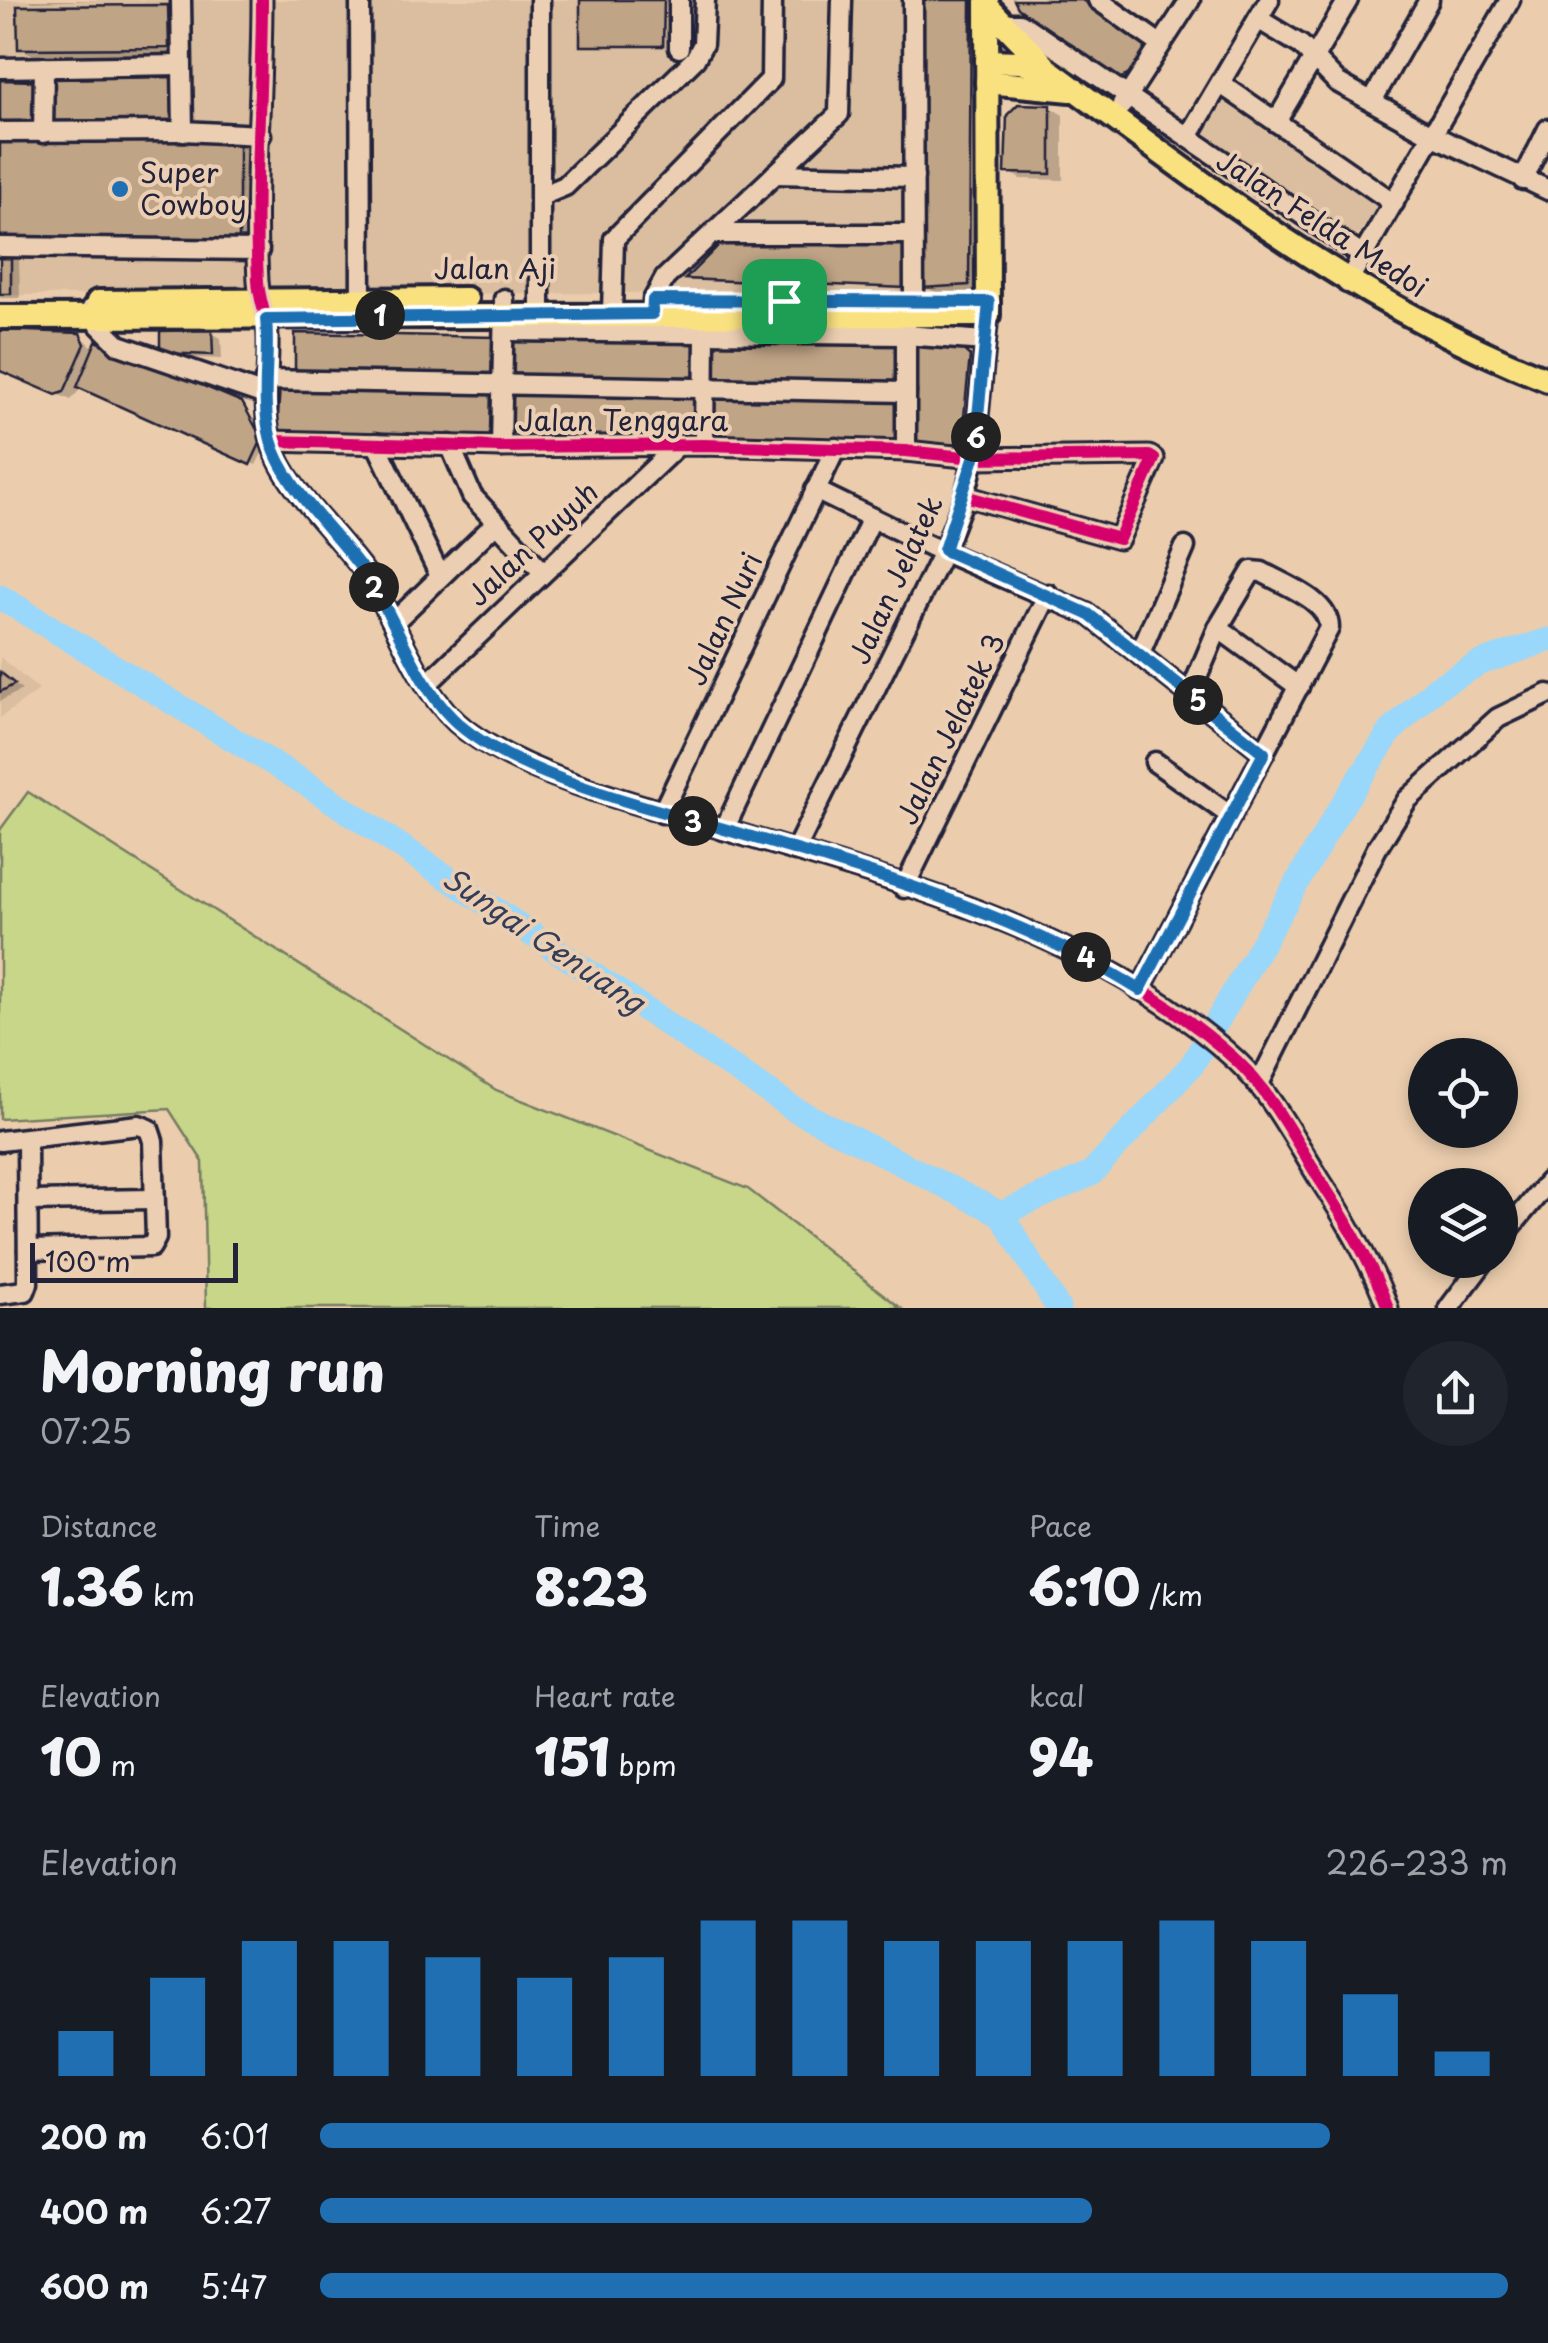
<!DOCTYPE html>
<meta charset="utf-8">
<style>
body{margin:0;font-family:"Playpen Sans",sans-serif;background:#20242c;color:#f1f3f6;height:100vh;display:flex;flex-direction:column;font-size:38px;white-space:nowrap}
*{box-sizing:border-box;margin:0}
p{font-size:32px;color:#9ea1a6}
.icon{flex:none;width:55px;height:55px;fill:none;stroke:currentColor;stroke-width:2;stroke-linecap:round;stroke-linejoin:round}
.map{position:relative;height:1308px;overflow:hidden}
.details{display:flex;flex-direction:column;background:#171b24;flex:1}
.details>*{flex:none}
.fabs{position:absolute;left:1408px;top:1038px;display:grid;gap:20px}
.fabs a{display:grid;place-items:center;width:110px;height:110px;border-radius:50%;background:#171b24;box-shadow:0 5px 15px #0003;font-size:50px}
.scale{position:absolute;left:30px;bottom:25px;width:208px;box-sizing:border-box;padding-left:10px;border:5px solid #22223b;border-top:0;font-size:28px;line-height:35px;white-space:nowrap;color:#22223b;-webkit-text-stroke:8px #eccfb2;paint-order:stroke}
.pin{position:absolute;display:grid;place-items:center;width:85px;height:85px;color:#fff;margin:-42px;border-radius:20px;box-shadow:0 5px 15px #0006}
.km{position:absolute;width:50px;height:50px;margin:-25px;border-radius:50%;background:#222;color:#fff;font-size:28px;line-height:50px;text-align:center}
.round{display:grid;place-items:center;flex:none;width:105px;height:105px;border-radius:52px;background:#20242c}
.headline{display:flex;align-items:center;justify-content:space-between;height:170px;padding:0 40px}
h1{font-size:55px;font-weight:800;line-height:75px}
.figures{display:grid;grid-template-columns:repeat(3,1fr);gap:15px;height:170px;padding:10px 40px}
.figures div{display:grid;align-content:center}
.figures b{font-size:50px;font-weight:800}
.figures small{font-size:28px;font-weight:400}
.figures p{font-size:28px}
.chart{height:280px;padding:20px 40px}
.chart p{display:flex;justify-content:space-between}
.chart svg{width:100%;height:180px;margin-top:10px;stroke:#1f6fb2;stroke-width:6}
ul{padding:0 40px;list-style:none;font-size:32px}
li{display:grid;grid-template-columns:160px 120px 1fr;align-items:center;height:75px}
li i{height:25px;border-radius:12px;background:#1f6fb2}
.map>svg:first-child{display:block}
.built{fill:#dabe9f}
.green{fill:#c8d689;stroke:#757c62;stroke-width:2.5}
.shadow{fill:#0003}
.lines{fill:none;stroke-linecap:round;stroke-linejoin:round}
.river{stroke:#99d7fb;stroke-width:25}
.building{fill:#c0a486;stroke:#22223b;stroke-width:2.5}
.minor-casing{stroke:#22223b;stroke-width:25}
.major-casing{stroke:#22223b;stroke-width:30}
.minor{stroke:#eccfb2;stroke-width:18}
.major{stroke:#fae180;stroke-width:22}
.cycleway-casing{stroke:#eccfb2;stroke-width:19}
.cycleway{stroke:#d6006c;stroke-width:12}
.route-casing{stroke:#fff;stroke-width:20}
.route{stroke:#1f6fb2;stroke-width:12}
.poi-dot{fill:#1f6fb2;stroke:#eccfb2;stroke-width:4}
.labels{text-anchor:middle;stroke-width:8;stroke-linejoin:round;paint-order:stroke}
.poi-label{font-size:28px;fill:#22223b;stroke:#eccfb2;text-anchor:start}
.street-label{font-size:28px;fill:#22223b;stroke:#eccfb2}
.water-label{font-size:30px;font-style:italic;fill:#343d58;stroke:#eccfb2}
</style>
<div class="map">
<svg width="1548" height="1308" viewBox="0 0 1548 1308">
<rect width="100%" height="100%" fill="#ebcdad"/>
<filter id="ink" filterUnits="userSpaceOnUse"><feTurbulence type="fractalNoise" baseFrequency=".01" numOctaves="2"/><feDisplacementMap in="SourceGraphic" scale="20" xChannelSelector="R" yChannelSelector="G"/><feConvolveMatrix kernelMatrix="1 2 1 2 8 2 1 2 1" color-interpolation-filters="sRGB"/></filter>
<g filter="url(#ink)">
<!-- built -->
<g class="built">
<path d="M0 0H977L979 292 0 295Z"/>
<path d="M1226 94 1380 204 1353 242 1199 133Z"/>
<path d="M0 657 39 690 0 718Z"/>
</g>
<!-- green -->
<path class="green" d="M28 792 496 1090 748 1189 901 1308H206L203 1162 169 1109 0 1119V830Z"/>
<!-- shadow -->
<g class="shadow">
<path d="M28 0H98L32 2Z"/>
<path d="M582 0H665V46H584Z"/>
<path d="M921 0H983L982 291 938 294 925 286Z"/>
<path d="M1016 0H1081L1159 55 1131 86Z"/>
<path d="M168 7 181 15V54L33 55 20 48Z"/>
<path d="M171 80 184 87 185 130 68 131Z"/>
<path d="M1050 107 1063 115V180L1020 179 1008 171Z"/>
<path d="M238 141 251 148V247L0 246Z"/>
<path d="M906 243 912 290 689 278Z"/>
<path d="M0 255 19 260 20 298H0Z"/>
<path d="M0 333 80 335 96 350 241 404 267 443 256 465 82 387 71 400 0 370Z"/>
<path d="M163 333H212L221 338 222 359 172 357Z"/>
<path d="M961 349 974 361 967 440 957 450 920 444 914 441Z"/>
<path d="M0 673 22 690 0 701Z"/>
</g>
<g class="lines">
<!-- river -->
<g class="river">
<path d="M0 597 310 786 794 1109 1001 1214 1058 1308"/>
<path d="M1001 1214 1091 1174 1192 1065 1336 815 1390 732 1436 688 1480 663 1548 640"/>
</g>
</g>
<!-- building -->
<g class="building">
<path d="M580 0H664L663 46H580Z"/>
<path d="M919 0H971L969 285 922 288Z"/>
<path d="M1014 0H1082L1148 46 1130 74 1117 80 1018 8Z"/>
<path d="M168 5 169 48 18 49 17 6Z"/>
<path d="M172 77 173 124 53 125 52 79Z"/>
<path d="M0 80 34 81 35 126H0Z"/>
<path d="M1018 104 1051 105V174L1005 173 1007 115Z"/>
<path d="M0 135 239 138V241L0 240Z"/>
<path d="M725 239 907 240V288L685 279Z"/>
<path d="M0 252 11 253V294H0Z"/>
<path d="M0 330 80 333 85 344 64 392 56 395 0 371Z"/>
<path d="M212 330 213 355 160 353V331Z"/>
<path d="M295 333 496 337V380L295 376Z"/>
<path d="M507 336 700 338 699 384 505 383Z"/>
<path d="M712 338 900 340 899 388 708 384Z"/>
<path d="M96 341 242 402 262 439 250 465 77 387Z"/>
<path d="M914 341 955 342 970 356 962 437 950 448 912 442Z"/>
<path d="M280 384 492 392 494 438 277 433Z"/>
<path d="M506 391 697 393 698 438H505Z"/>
<path d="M709 393 899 395V444L708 440Z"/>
<path d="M0 672 15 684 0 692Z"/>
</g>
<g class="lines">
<!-- minor casing -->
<g class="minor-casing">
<g id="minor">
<path d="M181 0 183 131 261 135"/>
<path d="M262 0C262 93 253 188 258 281 259 301 268 318 268 338 269 374 261 408 272 444 285 489 341 537 368 577 400 626 419 696 467 731 534 780 649 807 729 831 901 882 1102 936 1237 1061 1271 1093 1295 1140 1320 1180 1347 1221 1371 1262 1388 1308"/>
<path d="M360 0 361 309"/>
<path d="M679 0V48"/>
<path d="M913 0 914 302"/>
<path d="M1098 0 1160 44"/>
<path d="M1258 19 1301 45 1337 82 1432 135 1548 190"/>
<path d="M1001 23H1020L1363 256"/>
<path d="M0 68 181 65"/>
<path d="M1221 84 1394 203"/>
<path d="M1372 101 1429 0"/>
<path d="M1122 105 1190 0"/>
<path d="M1276 122 1348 0"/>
<path d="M0 132 183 131"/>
<path d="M43 133 44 67"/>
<path d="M1188 137 1269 0"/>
<path d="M775 174 914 177"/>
<path d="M1523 180 1548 129"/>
<path d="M541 196 565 186 695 59 703 44 705 0"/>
<path d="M712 234H913"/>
<path d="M0 247 259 250"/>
<path d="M1347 283 1510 0"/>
<path d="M92 308 100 326 119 345 265 395"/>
<path d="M540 313V0"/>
<path d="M612 313 614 239 771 79 772 0"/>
<path d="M653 313V300L665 278 839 114 842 0"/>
<path d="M906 326V451"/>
<path d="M504 331 905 335 985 341"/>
<path d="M265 380 906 392"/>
<path d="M271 441 501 447 704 445 906 451 974 458 1149 456 1154 459 1119 539 965 496"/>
<path d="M376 443 440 576"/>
<path d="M450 445 472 496 542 571"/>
<path d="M704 445 705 332"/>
<path d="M501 447 504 299"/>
<path d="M815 490 930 546 1088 614 1264 753"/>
<path d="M394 622 495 524"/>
<path d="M1218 628 1299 687"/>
<path d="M1140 653 1185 547"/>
<path d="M427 684 677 446"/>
<path d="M1155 762 1231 816"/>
<path d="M662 813 836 448"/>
<path d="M724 830 872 518"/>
<path d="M795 851 944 550 965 496 974 458 988 315"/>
<path d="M904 888 1048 594"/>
<path d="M1140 990 1329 628C1329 600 1284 585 1262 572L1252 571 1218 628 1190 694"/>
<path d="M1258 1086 1377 848 1407 800 1498 718 1548 694"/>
<path d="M0 1141 139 1125 149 1129 153 1141 156 1238 151 1247 28 1250"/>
<path d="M28 1201 154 1199"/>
<path d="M1500 1240 1548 1182"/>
<path d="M0 1294 25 1291 28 1283 27 1140"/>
<path d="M1449 1308 1485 1260"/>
</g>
</g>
<!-- major casing -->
<g class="major-casing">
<g id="major">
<path d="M988 7 1044 65"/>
<path d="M987 61 1020 62 1050 71C1212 190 1358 305 1548 380"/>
<path d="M987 82 1071 90"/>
<path d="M98 302 466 299"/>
<path d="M0 317 988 315 987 0"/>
</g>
</g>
<!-- minor -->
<use href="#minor" class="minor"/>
<!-- major -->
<use href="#major" class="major"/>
<!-- cycleway casing -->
<g class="cycleway-casing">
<g id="cycleway">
<path d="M262 0C262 93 253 188 258 281 259 301 268 318 268 338 269 374 261 408 272 444 285 489 341 537 368 577 400 626 419 696 467 731 534 780 649 807 729 831 901 882 1102 936 1237 1061 1271 1093 1295 1140 1320 1180 1347 1221 1371 1262 1388 1308"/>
<path d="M271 441 501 447 704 445 906 451 974 458 1149 456 1154 459 1119 539 965 496"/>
</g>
</g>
<!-- cycleway -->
<use href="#cycleway" class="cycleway"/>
</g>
</g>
<g class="lines" filter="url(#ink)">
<!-- route casing -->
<g class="route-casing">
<path id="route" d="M653 300 989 302 974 458 944 550 1088 614 1264 753 1140 990C1022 915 859 868 724 829 650 808 506 773 452 718 416 682 398 625 371 582 343 538 283 488 271 440 260 399 270 360 266 319L652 314Z"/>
</g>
<!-- route -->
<use href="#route" class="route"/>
</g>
<!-- markers -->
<circle class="poi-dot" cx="120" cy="189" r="10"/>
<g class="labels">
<!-- poi labels -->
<g class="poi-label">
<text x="140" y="183">Super<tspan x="140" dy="32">Cowboy</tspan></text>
</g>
<!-- street labels -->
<g class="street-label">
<text transform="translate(1322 224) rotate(33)" y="10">Jalan Felda Medoi</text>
<text x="495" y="279">Jalan Aji</text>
<text x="623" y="431">Jalan Tenggara</text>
<text transform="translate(533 544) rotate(-43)" y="10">Jalan Puyuh</text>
<text transform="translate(896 580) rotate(-65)" y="10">Jalan Jelatek</text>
<text transform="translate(724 619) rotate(-65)" y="10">Jalan Nuri</text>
<text transform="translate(951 729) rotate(-64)" y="10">Jalan Jelatek 3</text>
</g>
<!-- water labels -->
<g class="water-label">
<text transform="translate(543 941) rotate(34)" y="10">Sungai Genuang</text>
</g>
</g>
</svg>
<div class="fabs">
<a><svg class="icon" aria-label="locate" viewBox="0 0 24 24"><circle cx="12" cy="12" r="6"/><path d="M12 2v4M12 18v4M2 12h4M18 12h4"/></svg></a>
<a><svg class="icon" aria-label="layers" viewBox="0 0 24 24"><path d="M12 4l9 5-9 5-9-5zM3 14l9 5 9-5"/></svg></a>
</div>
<div class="scale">100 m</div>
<div class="pin" style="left:784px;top:301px;background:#1e9e55"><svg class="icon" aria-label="arrive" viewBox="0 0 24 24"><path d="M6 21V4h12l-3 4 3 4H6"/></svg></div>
<b class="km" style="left:380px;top:315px">1</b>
<b class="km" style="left:374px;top:587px">2</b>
<b class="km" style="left:693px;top:821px">3</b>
<b class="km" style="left:1086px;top:957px">4</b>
<b class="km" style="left:1198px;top:700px">5</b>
<b class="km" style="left:976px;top:437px">6</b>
</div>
<section class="details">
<div class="headline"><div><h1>Morning run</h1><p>07:25</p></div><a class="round"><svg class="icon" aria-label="share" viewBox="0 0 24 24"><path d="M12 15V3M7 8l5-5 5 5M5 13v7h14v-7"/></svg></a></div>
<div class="figures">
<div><p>Distance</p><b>1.36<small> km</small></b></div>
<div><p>Time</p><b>8:23</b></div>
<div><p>Pace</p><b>6:10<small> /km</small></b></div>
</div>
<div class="figures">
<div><p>Elevation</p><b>10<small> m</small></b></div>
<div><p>Heart rate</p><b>151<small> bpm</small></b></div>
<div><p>kcal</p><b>94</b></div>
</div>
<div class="chart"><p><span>Elevation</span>226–233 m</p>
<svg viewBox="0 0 160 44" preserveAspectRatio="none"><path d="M5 44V33M15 44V20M25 44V11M35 44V11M45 44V15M55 44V20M65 44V15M75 44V6M85 44V6M95 44V11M105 44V11M115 44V11M125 44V6M135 44V11M145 44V24M155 44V38"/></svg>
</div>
<ul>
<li><b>200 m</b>6:01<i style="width:85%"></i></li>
<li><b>400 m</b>6:27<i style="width:65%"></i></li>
<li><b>600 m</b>5:47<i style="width:100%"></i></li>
</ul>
</section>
